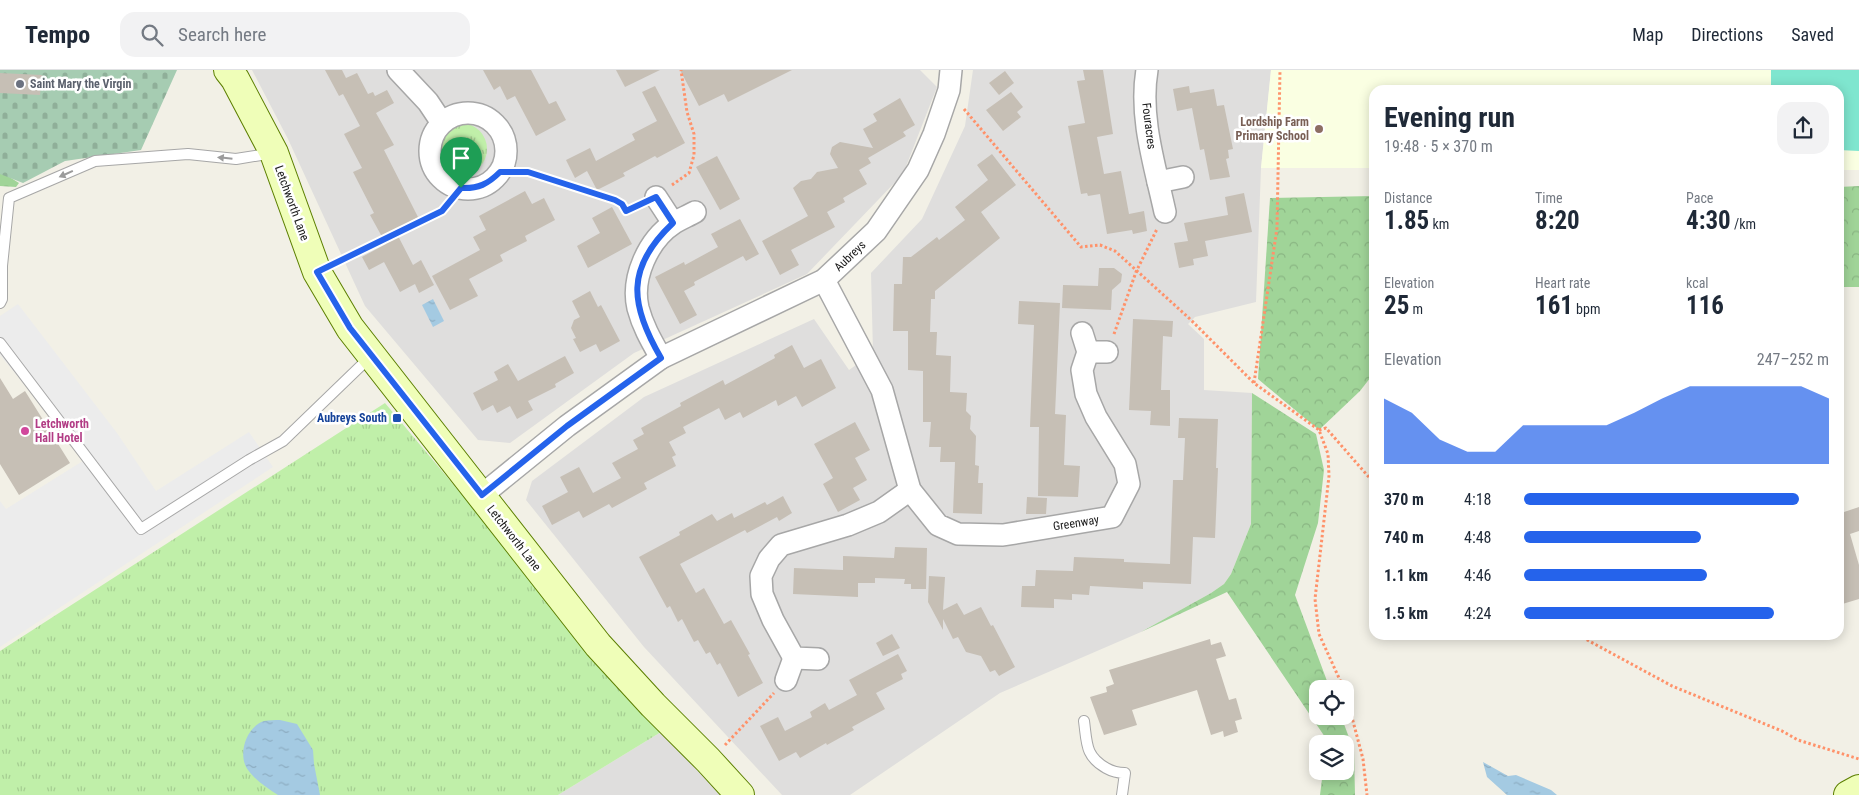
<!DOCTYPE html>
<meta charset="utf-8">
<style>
body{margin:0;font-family:"Roboto Condensed",sans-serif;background:#f2f2f3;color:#1f2937;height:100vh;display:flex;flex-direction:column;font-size:19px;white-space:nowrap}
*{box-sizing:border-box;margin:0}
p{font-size:16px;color:#747a83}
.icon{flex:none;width:28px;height:28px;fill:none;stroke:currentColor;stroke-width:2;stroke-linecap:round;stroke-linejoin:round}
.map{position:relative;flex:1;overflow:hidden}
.drawer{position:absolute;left:1369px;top:15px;width:475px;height:555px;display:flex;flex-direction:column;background:#fff;border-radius:15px;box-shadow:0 2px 12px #0003}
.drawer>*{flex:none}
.controls{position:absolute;left:1309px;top:610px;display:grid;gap:10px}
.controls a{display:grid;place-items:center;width:45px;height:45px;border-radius:10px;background:#fff;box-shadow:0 2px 12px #0003;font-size:25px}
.pin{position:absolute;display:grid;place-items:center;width:42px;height:42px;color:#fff;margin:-51px -21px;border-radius:50% 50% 50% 0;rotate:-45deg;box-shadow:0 0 5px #0007}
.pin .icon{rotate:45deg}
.round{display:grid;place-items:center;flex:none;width:52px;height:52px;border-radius:15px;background:#f2f2f3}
.headline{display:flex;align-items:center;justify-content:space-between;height:85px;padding:0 15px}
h1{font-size:28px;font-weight:700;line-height:38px}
.figures{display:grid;grid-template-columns:repeat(3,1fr);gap:8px;height:85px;padding:5px 15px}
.figures div{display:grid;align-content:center}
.figures b{font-size:25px;font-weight:700}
.figures small{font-size:14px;font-weight:400}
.figures p{font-size:14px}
.chart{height:140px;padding:10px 15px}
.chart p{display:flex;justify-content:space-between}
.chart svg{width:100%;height:90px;margin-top:5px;fill:#2563eb;opacity:.7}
ul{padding:0 15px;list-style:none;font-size:16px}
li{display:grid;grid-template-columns:80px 60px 1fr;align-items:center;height:38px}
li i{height:12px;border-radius:6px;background:#2563eb}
header{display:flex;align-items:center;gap:30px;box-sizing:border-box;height:70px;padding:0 25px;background:#fff;border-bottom:1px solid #e0e1e3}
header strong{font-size:24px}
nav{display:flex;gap:28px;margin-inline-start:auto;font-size:18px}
.search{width:350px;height:45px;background:#f2f2f3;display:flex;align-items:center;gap:12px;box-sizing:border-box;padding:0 18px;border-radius:15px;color:#747a83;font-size:19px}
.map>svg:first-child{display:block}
.residential{fill:#dfdedd}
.education{fill:#faffe2}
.grass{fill:url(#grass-tufts)}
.forest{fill:url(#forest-crowns)}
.cemetery{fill:url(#cemetery-stones)}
.pitch{fill:#7fe6cf}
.parking{fill:#ececec}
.water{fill:url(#water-ripples)}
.building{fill:#c6bfb5}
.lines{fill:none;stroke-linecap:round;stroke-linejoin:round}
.lane-casing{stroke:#a7a7a7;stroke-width:12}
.street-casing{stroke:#a7a7a7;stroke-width:24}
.secondary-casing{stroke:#5c7f00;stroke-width:30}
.path{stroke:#ff926a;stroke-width:3;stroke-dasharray:2.5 2.5;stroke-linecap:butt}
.lane{stroke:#fff;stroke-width:10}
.street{stroke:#fff;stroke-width:21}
.secondary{stroke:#effeb8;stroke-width:28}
.oneway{fill:#9b9b9b}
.route-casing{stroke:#fff;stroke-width:10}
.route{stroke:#2563eb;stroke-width:6}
.worship-dot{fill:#6b7280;stroke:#fff;stroke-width:2}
.education-dot{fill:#8d6e63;stroke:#fff;stroke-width:2}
.transit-dot{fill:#1a4fb4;stroke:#fff;stroke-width:2}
.hotel-dot{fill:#d1479c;stroke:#fff;stroke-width:2}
.labels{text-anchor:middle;stroke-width:5;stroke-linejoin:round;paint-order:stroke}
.worship-label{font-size:12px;font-weight:bold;fill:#5b616d;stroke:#fff;text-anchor:start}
.education-label{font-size:12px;font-weight:bold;fill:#785e54;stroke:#fff;text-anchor:end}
.street-label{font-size:12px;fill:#202020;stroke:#fff}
.transit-label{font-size:12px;font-weight:bold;fill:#164399;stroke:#fff;text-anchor:end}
.hotel-label{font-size:12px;font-weight:bold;fill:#b23c85;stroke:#fff;text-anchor:start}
</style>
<header>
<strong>Tempo</strong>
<div class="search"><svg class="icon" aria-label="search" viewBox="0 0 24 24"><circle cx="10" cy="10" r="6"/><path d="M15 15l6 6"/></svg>Search here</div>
<nav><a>Map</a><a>Directions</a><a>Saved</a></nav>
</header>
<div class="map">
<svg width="1859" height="725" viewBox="0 0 1859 725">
<defs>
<pattern id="grass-tufts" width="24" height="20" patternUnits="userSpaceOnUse" patternTransform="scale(1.25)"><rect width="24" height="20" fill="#c0efa9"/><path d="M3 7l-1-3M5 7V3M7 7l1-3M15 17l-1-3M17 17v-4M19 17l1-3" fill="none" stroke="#a5cd91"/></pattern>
<pattern id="forest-crowns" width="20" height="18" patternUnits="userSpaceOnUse" patternTransform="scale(1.25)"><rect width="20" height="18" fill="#a0d498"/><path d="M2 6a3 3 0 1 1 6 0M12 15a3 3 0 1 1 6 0" fill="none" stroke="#8ab683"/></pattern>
<pattern id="cemetery-stones" width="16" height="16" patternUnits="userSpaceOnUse" patternTransform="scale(1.25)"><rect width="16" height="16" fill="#a6ccb2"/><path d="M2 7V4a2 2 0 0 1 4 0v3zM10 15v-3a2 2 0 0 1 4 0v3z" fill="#8faf99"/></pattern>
<pattern id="water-ripples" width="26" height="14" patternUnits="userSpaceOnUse" patternTransform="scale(1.25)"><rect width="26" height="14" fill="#a4cae2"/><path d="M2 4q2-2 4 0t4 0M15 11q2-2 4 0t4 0" fill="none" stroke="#8dadc2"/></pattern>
</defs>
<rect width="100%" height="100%" fill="#f2f0e6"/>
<!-- residential -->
<g class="residential">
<path d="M252 0H920L937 17 903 104 807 204 634 283 510 373 478 370 365 236 288 69Z"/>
<path d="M973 0H1271L1261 98 1256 232 1195 247 1188 254 1204 269V320L1252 323 1251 454 1231 504 1224 514 1211 523 1141 562 1000 623 850 725H782L644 577 526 430 532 411 644 327 814 249 849 300 873 283 871 203 922 149 965 56Z"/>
<path d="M661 662 721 725H558Z"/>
</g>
<!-- education -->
<path class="education" d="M1271 0H1859V100H1839V20H1374V98H1261Z"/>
<!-- grass -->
<g class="grass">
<circle cx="461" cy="79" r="26"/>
<path d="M385 333 661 662 558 725H0V581Z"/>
</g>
<!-- forest -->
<g class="forest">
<path d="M0 101 19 113 16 117 0 116Z"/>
<path d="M1859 116V217H1839V117Z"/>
<path d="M1374 126V303L1360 321 1319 360 1258 309 1270 128Z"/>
<path d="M1252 323 1316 364 1324 400 1318 453 1295 525 1330 619H1318V646H1341L1354 681 1355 725H1320L1323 701H1345V674H1327V670L1227 522 1141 562 1211 523 1224 514 1231 504 1251 454Z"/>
</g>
<!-- cemetery -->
<path class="cemetery" d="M0 0H177L141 80 65 91 23 113 0 104Z"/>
<!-- pitch -->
<path class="pitch" d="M1771 0H1859V81L1839 80V20H1771Z"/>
<!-- parking -->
<path class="parking" d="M18 234 117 363 156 421 249 362 273 397 0 577V431L6 439 86 389 0 285V246Z"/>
<!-- water -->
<g class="water">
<path d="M433 229 444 251 433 257 422 235Z"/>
<path d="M280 650 297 654 313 680 314 694 320 725H278C267 718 255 710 248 700 237 685 246 657 264 651 269 650 275 650 280 650Z"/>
<path d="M1483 692 1508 706 1516 705 1551 720 1557 725H1507L1487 707Z"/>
</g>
<!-- building -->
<g class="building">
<path d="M325 0H342L346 8 357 3 368 24 373 22 375 26 387 20 394 33 376 43 394 75 384 80 418 147 395 160 413 195 421 190 434 215 419 223 415 214 400 222 384 192 369 200 362 187 386 174 370 145 374 143 353 102 362 98 344 64 360 56 343 24 339 26Z"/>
<path d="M483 0H531L549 34 556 31 566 50 536 66 515 26 507 30 500 16 494 20Z"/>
<path d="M616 0H660L625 17Z"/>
<path d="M680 0H792L728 32 724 24 699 36Z"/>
<path d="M1083 0H1103L1113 64 1097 67 1104 104 1121 101 1129 144 1144 141 1147 161 1133 164 1132 160 1107 164 1100 124 1088 126 1087 123 1081 124 1068 56 1085 53 1077 11 1085 10Z"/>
<path d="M1005 1 1014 13 999 25 989 13Z"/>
<path d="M0 3 42 5 40 25 0 23Z"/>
<path d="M655 16 685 73 657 88 655 86 640 94 623 103 625 106 597 120 587 101 575 108 566 90 590 78 596 91 635 70 632 64 657 51 642 22Z"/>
<path d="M1189 16 1190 23 1214 19 1217 36 1224 35 1233 79 1228 80 1229 88 1226 89 1230 107 1210 110 1204 79 1200 80 1192 38 1177 41 1173 19Z"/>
<path d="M1011 22 1023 37 1017 42 1021 47 1003 61 986 40Z"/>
<path d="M900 28 915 55 903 62 906 66 868 88 871 93 859 100 867 114 843 128 845 132 827 142 835 157 791 180 799 195 780 205 762 171 808 146 793 118 801 111 811 109 817 102 838 98 830 84 832 77 840 72 873 78 863 59 877 51 873 44Z"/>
<path d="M992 84 1016 115 981 142 1000 168 935 221V229H931L930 262H937L936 285 951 286 950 322 967 323 966 341 971 346 970 359 976 366 975 395 979 396 978 413H983L982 444 953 443 955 392H940L941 377H929L931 352H923V301L908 300V261H893L894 214H902L903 187H911L937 167 939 170 965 150 955 137 988 110 977 95Z"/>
<path d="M717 86 740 129 720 140 696 97Z"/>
<path d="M525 121 532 134 544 128 555 150 525 166 527 171 500 185 503 191 469 209 478 226 450 240 432 206 480 180 473 167 486 160 479 146Z"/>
<path d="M1244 123 1252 162 1205 171 1208 186 1193 189 1194 195 1179 198 1174 173 1188 171 1184 153 1228 145 1225 127Z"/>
<path d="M612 137 632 174 588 198 577 176 600 163 592 148Z"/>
<path d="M740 149 759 184 746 191 743 186 694 212 695 215 684 221 697 245 680 254 655 207 684 192 685 195 718 177 711 164Z"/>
<path d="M1099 198H1114L1122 204 1121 212 1112 220 1111 240 1062 238 1063 215 1098 216Z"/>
<path d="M590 221 598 237 601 235 620 271 600 282 596 274 580 282 573 269 576 268 571 258 574 250 580 247 572 231Z"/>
<path d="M1019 231 1060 233 1055 344 1066 345 1064 395 1080 396 1078 427 1038 426 1039 357H1030L1034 255 1018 254Z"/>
<path d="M1133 249 1173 251 1172 267 1163 266 1161 320H1170V356L1150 355 1151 341 1129 340Z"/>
<path d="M792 275 804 298 821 289 836 318 802 337 796 326 778 336 776 330 743 348 740 342 725 350 719 338 683 357 686 363 669 372 676 385 672 387 676 396 644 413 647 419 612 438 609 434 583 448 579 441 552 455 542 436 568 422 560 407 579 397 593 423 621 408 612 393 638 379 633 370 644 364 641 358 681 336 680 333 723 310 725 315 775 288 774 285Z"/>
<path d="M565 286 574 303 555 314 556 317 528 331 533 340 517 349 510 336 497 343 493 335 482 341 473 323 498 310 494 302 508 294 518 311Z"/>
<path d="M0 308 13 329 25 321 70 393 19 425 0 394Z"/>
<path d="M1179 348 1218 349 1216 398H1218L1215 468 1193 467 1191 514 1143 512V519L1090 516 1089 525 1072 524V530L1054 529V538L1021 537 1022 516H1035L1036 500 1073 501 1074 487 1124 489V492L1170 494 1173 410H1183L1185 368H1178Z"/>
<path d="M855 352 870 380 855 388 867 410 853 418 860 430 838 442 823 414 833 408 814 374Z"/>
<path d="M783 426 792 443 779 451 777 447 747 463 745 460 680 494 696 523 704 518 724 554 731 550 750 584 748 585 763 613 738 627 720 593 717 595 710 582 706 584 698 570 694 572 682 549 678 552 670 536 667 538 639 487 680 465 679 462 712 444 717 451 732 443 734 448 765 432 767 435Z"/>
<path d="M1027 427 1047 428 1046 444H1026Z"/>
<path d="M1859 437V461L1850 464 1859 495V529L1839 535V441L1843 440 1844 442Z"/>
<path d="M895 477 927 478 926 519H911V514H904L905 509 875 508V513H858V527L793 524 794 498 843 500V486L894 488Z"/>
<path d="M929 506 945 507 943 540 957 533 964 545 981 537 991 556 993 555 1015 597 999 606 995 600 990 602 981 586 966 582 958 567 953 569 943 549V560L928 532Z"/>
<path d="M892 564 900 578 883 586 876 573Z"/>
<path d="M1210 569 1211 575 1221 572 1226 586 1216 589 1229 630 1236 628 1242 649 1235 651 1238 662 1224 667 1223 661 1211 665 1197 620 1132 640 1137 655 1104 665 1090 627 1107 622 1106 617 1114 614 1109 600Z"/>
<path d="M898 584 907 601 901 604 903 609 876 623 885 639 852 657 854 660 827 675 826 673 800 688 796 682 779 691 760 656 778 647 785 661 812 647 810 642 825 633 829 640 857 625 849 610Z"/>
</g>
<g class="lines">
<!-- lane casing -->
<g class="lane-casing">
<g id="lane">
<path d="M0 196H2V229L0 233"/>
<path d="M2 196 9 128 95 91 188 84 236 89 273 83"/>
<path d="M0 273 141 459 249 390 283 371 370 287"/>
<path d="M1084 651C1087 673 1085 686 1106 698 1113 702 1117 703 1125 703L1122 725"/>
</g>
</g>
<!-- street casing -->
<g class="street-casing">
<g id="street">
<path d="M398 0 428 32 442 53"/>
<path d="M1147 0C1139 47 1155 96 1165 142"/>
<circle cx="468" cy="81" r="38"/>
<path d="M1158 112 1183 107"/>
<path d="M656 127 673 153"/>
<path d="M824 210 882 320 910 420 938 455 958 464 1003 465 1112 447 1129 414 1125 394 1096 347 1086 324 1082 300 1088 282 1082 263"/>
<path d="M1088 282H1107"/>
<path d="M661 288C652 272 643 257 638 238 631 208 648 170 674 153 680 149 688 146 695 142"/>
<path d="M482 425 567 356 661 288 824 210 876 161 918 100 934 64 949 20 951 0"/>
<path d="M818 589 794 588 773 550 762 524 761 506 769 489 781 475 848 455 879 442 910 420"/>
<path d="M786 610 794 588"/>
</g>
</g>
<!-- secondary casing -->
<g class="secondary-casing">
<g id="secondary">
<path d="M228 0 235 9 274 83 317 202 350 258 598 575 653 635 708 690 740 725"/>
<path d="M1848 725 1859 719"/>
</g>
</g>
<!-- path -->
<g class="path">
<path d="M964 39 1081 177 1100 175 1115 181 1190 249 1254 313 1319 360 1328 384 1329 406 1315 529 1319 564 1344 619"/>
<path d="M500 102H528L615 130 622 134 626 141 638 135"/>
<path d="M672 115 689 103 694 85V64L687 42 681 0"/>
<path d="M338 192 442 141 461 118"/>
<path d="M1114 264 1136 202 1157 159"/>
<path d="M1254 313 1277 158 1280 0"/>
<path d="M1319 360 1326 358 1374 413"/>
<path d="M1578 565 1672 616 1782 661 1798 670 1859 689"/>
<path d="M1345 621 1363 689 1367 725"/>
<path d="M725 675 774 623"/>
</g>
<!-- lane -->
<use href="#lane" class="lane"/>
<!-- street -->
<use href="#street" class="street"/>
<!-- secondary -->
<use href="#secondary" class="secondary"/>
</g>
<!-- one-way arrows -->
<defs><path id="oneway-solid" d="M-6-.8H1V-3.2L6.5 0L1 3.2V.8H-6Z" transform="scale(1.25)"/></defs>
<g class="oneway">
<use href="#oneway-solid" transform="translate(225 88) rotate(-174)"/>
<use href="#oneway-solid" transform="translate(66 104) rotate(156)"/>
</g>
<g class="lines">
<!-- route casing -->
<g class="route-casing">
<path id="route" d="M500 102H528L615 130 622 134 626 141 656 127 673 153C625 198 630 235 661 288L567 356 482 425 350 258 317 202 442 141 461 118C478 119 488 114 500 102Z"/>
</g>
<!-- route -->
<use href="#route" class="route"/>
</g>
<!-- markers -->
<circle class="worship-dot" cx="20" cy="14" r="5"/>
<circle class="education-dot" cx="1319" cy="59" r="5"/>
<rect class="transit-dot" x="392" y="343" width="10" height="10" rx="2.5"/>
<circle class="hotel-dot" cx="25" cy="361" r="5"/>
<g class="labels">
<!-- worship labels -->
<g class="worship-label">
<text x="30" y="18">Saint Mary the Virgin</text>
</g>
<!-- education labels -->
<g class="education-label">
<text x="1309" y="56">Lordship Farm<tspan x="1309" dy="14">Primary School</tspan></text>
</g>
<!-- street labels -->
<g class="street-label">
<text transform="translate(1149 56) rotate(83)" y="4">Fouracres</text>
<text transform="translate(292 133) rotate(70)" y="4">Letchworth Lane</text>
<text transform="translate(850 186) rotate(-44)" y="4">Aubreys</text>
<text transform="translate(1076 453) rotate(-9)" y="4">Greenway</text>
<text transform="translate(514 468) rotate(52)" y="4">Letchworth Lane</text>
</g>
<!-- transit labels -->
<g class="transit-label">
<text x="387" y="352">Aubreys South</text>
</g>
<!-- hotel labels -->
<g class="hotel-label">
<text x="35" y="358">Letchworth<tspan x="35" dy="14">Hall Hotel</tspan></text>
</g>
</g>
</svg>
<div class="controls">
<a><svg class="icon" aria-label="locate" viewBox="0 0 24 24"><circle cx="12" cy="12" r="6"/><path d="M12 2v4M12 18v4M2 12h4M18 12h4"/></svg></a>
<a><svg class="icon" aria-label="layers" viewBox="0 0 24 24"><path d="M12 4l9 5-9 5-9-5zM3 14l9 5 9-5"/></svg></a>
</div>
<div class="pin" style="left:461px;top:118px;background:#1e9e55"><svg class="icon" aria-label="arrive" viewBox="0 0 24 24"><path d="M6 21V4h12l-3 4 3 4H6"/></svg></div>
<section class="drawer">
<div class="headline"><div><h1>Evening run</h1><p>19:48 · 5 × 370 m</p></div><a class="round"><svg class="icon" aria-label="share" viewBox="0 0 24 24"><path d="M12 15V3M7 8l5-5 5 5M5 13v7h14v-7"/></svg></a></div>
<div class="figures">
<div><p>Distance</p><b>1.85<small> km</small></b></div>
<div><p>Time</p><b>8:20</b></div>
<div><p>Pace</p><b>4:30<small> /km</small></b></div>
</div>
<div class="figures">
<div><p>Elevation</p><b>25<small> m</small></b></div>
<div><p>Heart rate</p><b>161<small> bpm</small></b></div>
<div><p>kcal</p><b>116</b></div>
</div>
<div class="chart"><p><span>Elevation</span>247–252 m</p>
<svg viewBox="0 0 160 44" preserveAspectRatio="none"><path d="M0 44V12L10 19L20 32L30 38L40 38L50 25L60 25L70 25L80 25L90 19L100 12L110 6L120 6L130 6L140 6L150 6L160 12V44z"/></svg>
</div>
<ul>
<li><b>370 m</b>4:18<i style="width:90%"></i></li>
<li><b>740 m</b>4:48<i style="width:58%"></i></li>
<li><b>1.1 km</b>4:46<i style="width:60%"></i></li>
<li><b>1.5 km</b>4:24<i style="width:82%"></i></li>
</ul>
</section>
</div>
